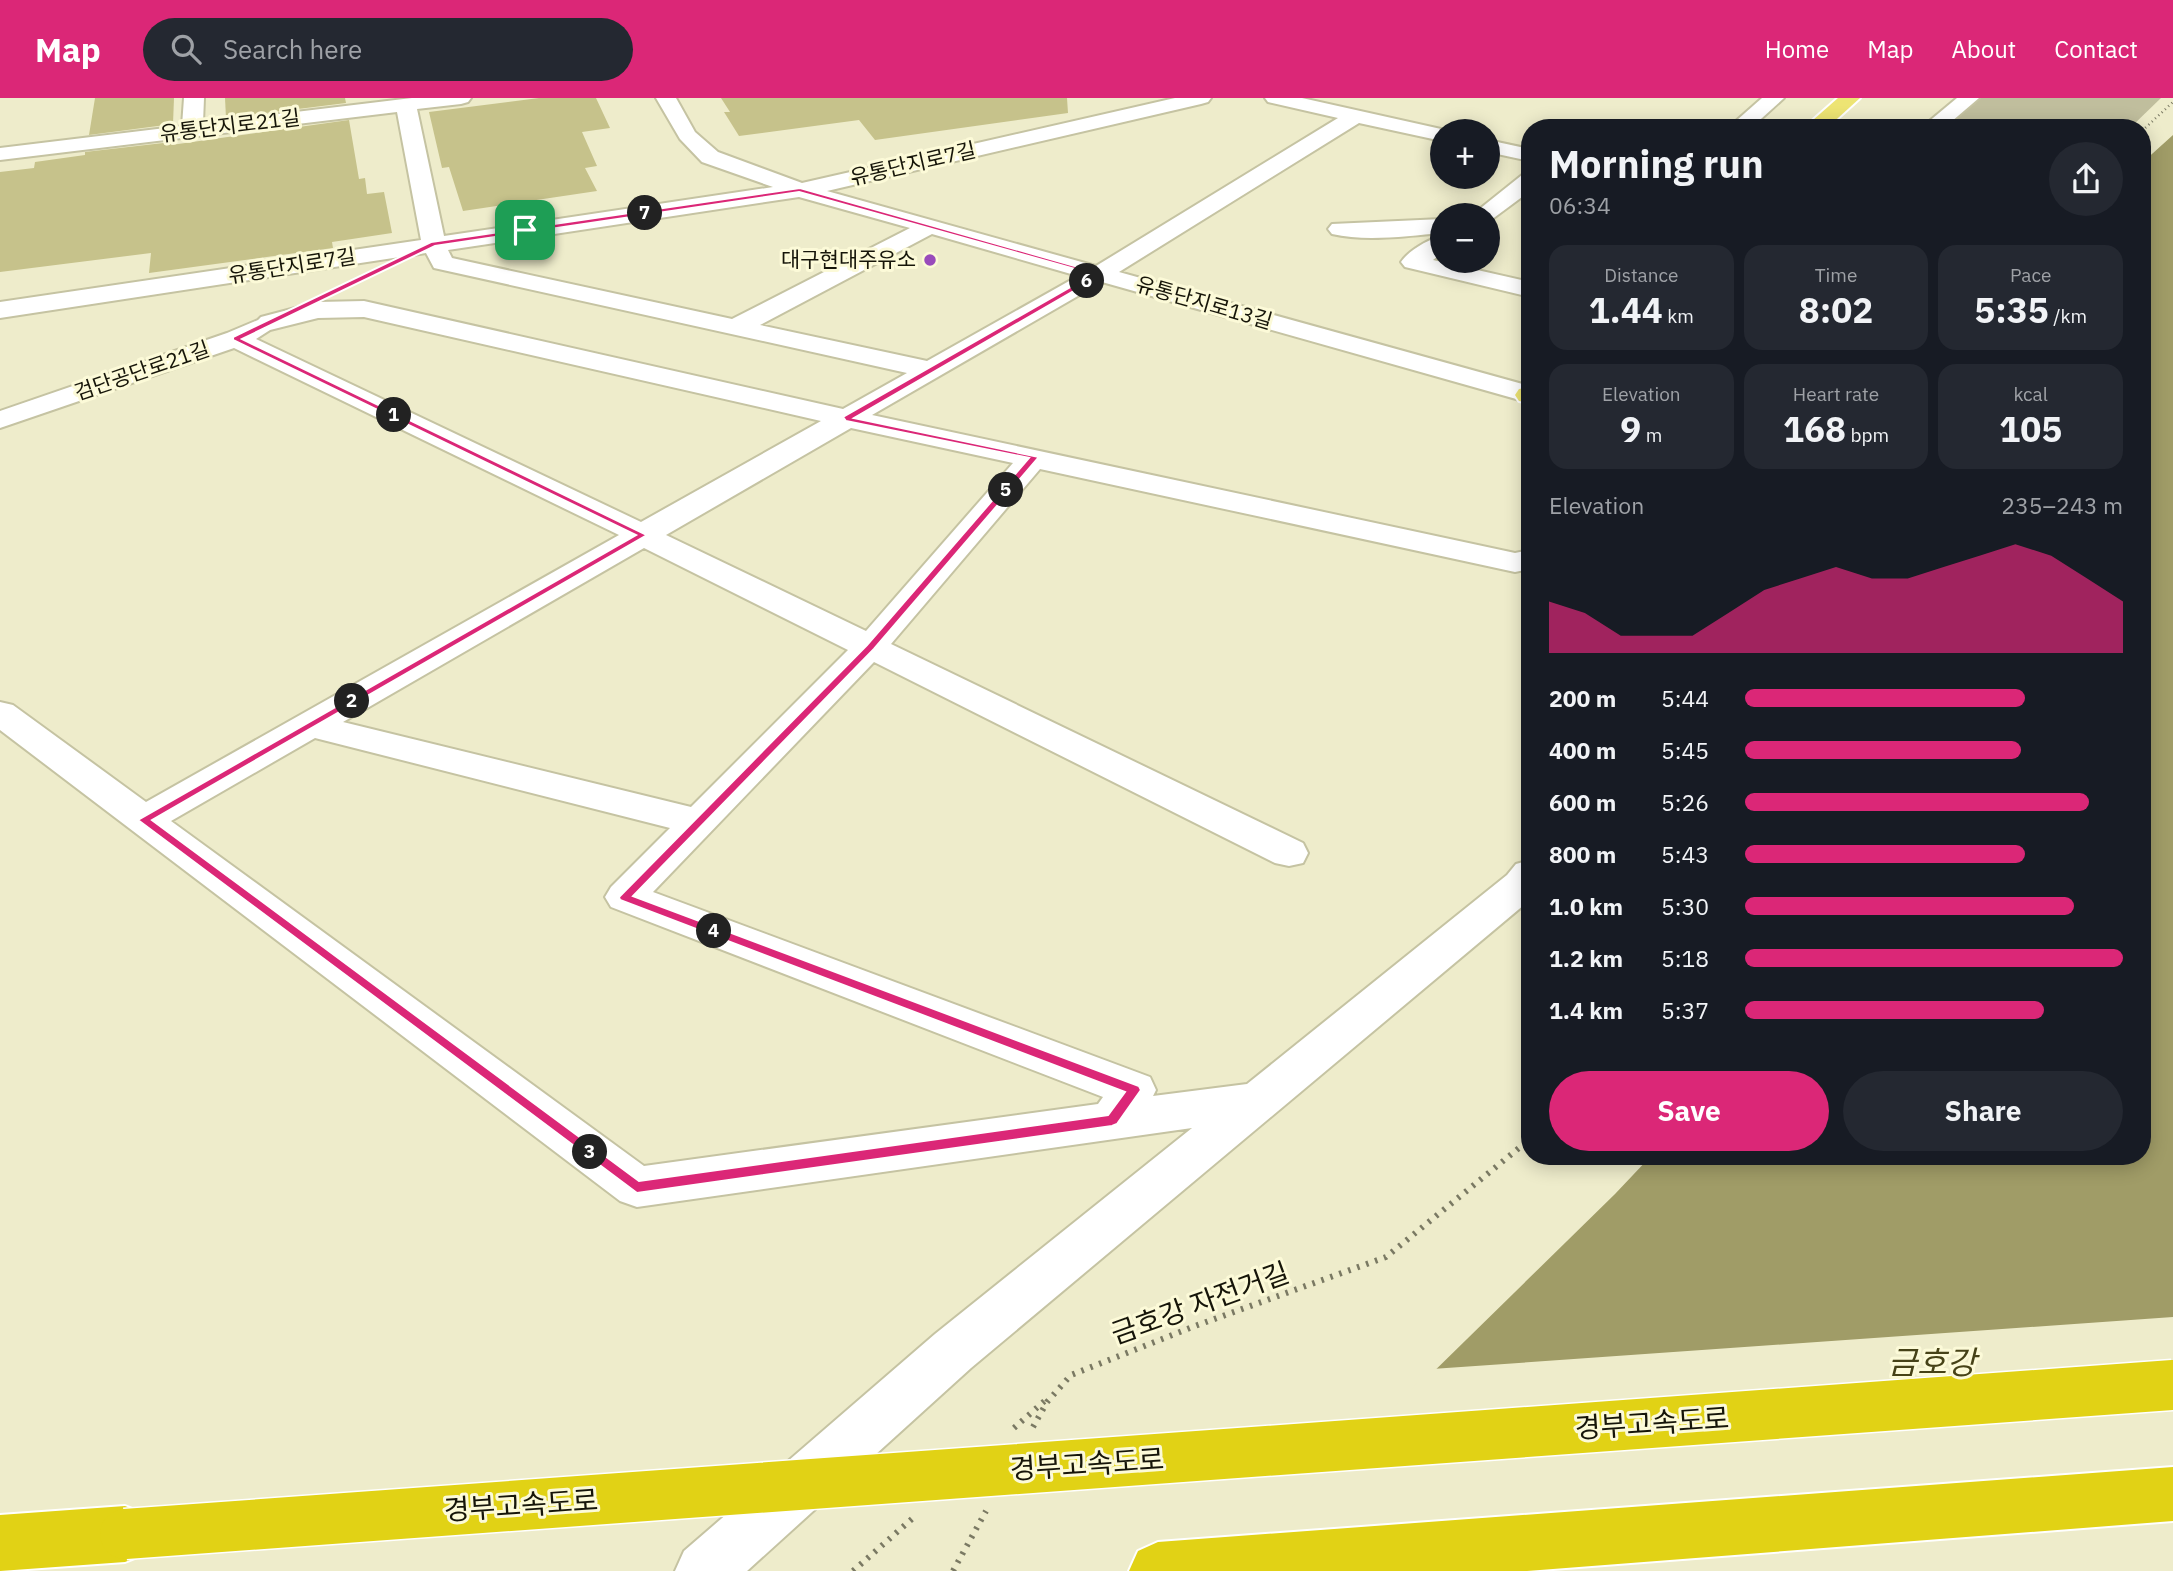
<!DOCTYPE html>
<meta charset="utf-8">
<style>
body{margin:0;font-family:"IBM Plex Sans","Noto Sans KR",sans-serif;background:#242831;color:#f1f3f6;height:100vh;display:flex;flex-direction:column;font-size:26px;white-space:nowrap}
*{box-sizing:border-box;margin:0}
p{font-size:23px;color:#9ea1a6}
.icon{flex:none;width:38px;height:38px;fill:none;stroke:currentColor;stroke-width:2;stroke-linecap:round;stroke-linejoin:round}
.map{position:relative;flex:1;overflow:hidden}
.sheet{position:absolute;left:1521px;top:21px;width:630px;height:1046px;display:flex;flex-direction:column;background:#171b24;border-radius:28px;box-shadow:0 4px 18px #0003}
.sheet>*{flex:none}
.buttons{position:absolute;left:1430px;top:21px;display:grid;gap:14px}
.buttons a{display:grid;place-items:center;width:70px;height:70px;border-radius:50%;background:#171b24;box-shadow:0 4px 18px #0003;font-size:35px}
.pin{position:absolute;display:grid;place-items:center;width:60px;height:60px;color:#fff;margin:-30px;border-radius:14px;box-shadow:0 4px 10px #0006}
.km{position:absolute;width:35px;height:35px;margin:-18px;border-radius:50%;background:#222;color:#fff;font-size:19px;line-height:35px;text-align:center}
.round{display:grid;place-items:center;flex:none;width:74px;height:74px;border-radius:37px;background:#242831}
.overview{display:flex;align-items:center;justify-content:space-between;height:119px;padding:0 28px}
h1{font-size:38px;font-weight:800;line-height:52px}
.figures{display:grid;grid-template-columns:repeat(3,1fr);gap:10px;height:119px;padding:7px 28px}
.figures div{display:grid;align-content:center;border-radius:18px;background:#242831;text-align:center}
.figures b{font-size:35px;font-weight:800}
.figures small{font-size:19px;font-weight:400}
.figures p{font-size:19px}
.chart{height:196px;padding:14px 28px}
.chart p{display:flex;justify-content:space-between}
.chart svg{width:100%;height:126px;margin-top:7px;fill:#db2777;opacity:.7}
.primary-button{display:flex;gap:14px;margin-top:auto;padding:14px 28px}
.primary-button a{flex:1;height:80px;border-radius:42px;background:#db2777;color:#fff;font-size:28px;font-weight:800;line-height:80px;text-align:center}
.primary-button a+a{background:#242831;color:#f1f3f6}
ul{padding:0 28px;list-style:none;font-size:23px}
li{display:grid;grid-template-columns:112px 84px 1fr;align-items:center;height:52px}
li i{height:18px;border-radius:9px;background:#db2777}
header{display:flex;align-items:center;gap:42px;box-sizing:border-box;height:98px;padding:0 35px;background:#db2777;color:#fff}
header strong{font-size:33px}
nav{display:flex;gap:38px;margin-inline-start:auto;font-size:24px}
.search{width:490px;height:63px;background:#242831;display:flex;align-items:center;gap:18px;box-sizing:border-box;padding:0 24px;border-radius:38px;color:#9ea1a6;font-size:26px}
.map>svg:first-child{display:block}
.green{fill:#c0be9d}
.water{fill:#a09c67}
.pier{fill:#eeeccb}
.building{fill:#c6c28b}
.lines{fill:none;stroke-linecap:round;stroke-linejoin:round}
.minor-casing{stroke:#c5c3a2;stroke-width:4}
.major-casing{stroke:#fff;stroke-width:4}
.highway-casing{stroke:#fff;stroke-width:4}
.path-far1{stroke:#7a7963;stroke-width:2.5;stroke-dasharray:1 3.5;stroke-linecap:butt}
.path{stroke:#7a7963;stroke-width:6;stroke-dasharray:2.5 7;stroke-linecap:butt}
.minor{fill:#fff;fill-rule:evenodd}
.major{fill:#ede473;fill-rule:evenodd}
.highway{fill:#e1d215;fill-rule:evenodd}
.highway-bridge-casing{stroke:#fff;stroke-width:53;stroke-linecap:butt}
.highway-bridge{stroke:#e1d215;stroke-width:50}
.route{fill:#db2777;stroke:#fff;stroke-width:2;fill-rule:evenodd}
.poi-dot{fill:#994bbb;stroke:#fcfad8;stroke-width:2.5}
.labels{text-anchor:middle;stroke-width:6;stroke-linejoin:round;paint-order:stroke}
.far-street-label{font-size:21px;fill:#161509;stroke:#fcfad8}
.far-poi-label{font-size:21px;fill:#161509;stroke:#fcfad8;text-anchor:end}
.near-street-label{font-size:28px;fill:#161509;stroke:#fcfad8}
.near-water-label{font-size:32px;font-style:italic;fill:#464217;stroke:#fcfad8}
</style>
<header>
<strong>Map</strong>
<div class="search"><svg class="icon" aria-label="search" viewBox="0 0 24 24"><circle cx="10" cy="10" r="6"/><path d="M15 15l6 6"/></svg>Search here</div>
<nav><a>Home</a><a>Map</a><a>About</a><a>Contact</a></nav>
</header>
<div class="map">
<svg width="2173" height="1473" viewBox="0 0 2173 1473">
<rect width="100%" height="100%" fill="#eeeccb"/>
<!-- green -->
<path class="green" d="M1980 0H2161L2130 30H1943Z"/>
<!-- water -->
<path class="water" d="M2173 37V1473H1230L1615 1096 1650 1059H2142V65Z"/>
<!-- pier -->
<path class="pier" d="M2173 1219V1473H1226L1432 1271Z"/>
<!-- building -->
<g class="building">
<path d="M95 0H174L173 26 89 37Z"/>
<path d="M225 0H345L346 5 226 20Z"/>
<path d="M539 0H596L610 30 582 34 597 68 585 70 597 93 463 113 449 69 442 70 429 14Z"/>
<path d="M721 0H1067L1068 15 875 42 859 22 739 38 724 14H730Z"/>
<path d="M349 22 359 81 365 80 367 96 384 94 392 135 332 144 333 150 149 175 151 155 0 174V74L34 70 35 64 85 57V54L172 44 171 47Z"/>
</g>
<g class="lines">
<!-- minor casing -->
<g class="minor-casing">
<g id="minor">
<path d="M184 0H204L203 25 412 0H471L468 4 461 6 417 11 444 138 773 89 702 64 680 41 656 0H676L695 34 718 54 802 85 1175 0H1211L1208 4 1201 6 827 93 1096 168 1338 20 1268 4 1265 0H1302L1450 33H1442V43L1359 25 1119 174 1530 288V305L1102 184 872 317 1515 455 1530 452V471L1515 474 1040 371 891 546 1303 745 1308 755 1303 765 1289 768 1275 765 874 564 653 794 1150 979 1156 992 1153 998 1247 986 1507 777 1516 766 1530 762V802L971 1270 747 1473H675L684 1453 935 1236 1192 1030 637 1109 620 1103 0 632V604L13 607 146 704 619 437 234 250 0 330V313L227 235 258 222 261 219 318 204 364 203 843 311 907 275 434 170 426 155 0 220V204L421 142 397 14 0 62V50L182 28ZM799 99 910 130 732 221 452 160 448 152ZM932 136 1078 178 927 263 760 227ZM364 219 821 323 641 424 256 241 270 232 318 220ZM851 330 1013 365 866 533 666 437ZM644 450 848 552 691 709 343 624ZM315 640 670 730 611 789 605 799 611 809 1103 999 1098 1006 644 1068 171 723Z"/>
<path d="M1762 0H1784L1751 30H1728Z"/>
<path d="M1957 0H1979L1944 30H1921Z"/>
<path d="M1488 42 1530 51V63L1488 54Z"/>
<path d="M1530 76V93L1491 122 1488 123V117H1472L1522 77Z"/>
<path d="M1442 121V135C1407 138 1366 144 1332 136L1328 131 1332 126Z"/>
<path d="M1442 138V155L1433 162 1530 184V199L1405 169 1401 164C1409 152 1429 141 1442 138Z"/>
</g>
</g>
<!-- major casing -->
<g class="major-casing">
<g id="major">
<path d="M1838 0H1860L1827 30H1804Z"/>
<path d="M1530 289V305L1519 303 1515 297 1519 291Z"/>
</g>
</g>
<!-- highway casing -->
<g class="highway-casing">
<g id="highway">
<path d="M2173 1369V1423L1527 1473H1129L1138 1453 1158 1444Z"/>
<path d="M125 1408 145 1416 153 1436 145 1456 125 1464 0 1473V1417Z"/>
</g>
</g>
<!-- path-far1 -->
<path class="path-far1" d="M2142 33 2173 4"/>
<!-- path -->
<g class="path">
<path d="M1033 1329 1047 1304 1071 1277 1195 1228 1386 1159 1530 1041"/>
<path d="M1014 1330 1049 1299"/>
<path d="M853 1473 913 1420"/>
<path d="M953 1473 986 1413"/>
</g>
<!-- minor -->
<use href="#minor" class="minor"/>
<!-- major -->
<use href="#major" class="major"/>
<!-- highway -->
<use href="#highway" class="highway"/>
<!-- highway-bridge casing -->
<g class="highway-bridge-casing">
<path id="highway-bridge" d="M125 1436 2173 1287"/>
</g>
<!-- highway-bridge -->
<use href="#highway-bridge" class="highway-bridge"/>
</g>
<!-- route -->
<path class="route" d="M800 90 1103 176 854 320 1039 359 874 551 633 798 1139 988 1141 992 1117 1026 1112 1028 637 1095 138 722 636 437 233 242V239L431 144ZM799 94 1093 176 843 319 846 323 1029 360 867 547 619 799 620 802 1125 994 1108 1017 639 1083 152 722 647 437 242 241 435 148Z"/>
<!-- markers -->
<circle class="poi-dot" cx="930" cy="162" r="7"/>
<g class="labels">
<!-- far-street labels -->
<g class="far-street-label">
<text transform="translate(230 28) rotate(-7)" y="7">유통단지로21길</text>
<text transform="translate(913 66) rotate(-13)" y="7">유통단지로7길</text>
<text transform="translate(292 168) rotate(-9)" y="7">유통단지로7길</text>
<text transform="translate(1204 205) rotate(16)" y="7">유통단지로13길</text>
<text transform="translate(142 273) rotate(-19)" y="7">검단공단로21길</text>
</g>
<!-- far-poi labels -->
<g class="far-poi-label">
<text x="916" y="169">대구현대주유소</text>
</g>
<!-- near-street labels -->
<g class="near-street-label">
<text transform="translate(1200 1205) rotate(-20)" y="10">금호강 자전거길</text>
<text transform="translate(1652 1325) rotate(-4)" y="10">경부고속도로</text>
<text transform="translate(1087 1366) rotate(-4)" y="10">경부고속도로</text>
<text transform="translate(521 1407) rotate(-4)" y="10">경부고속도로</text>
</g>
<!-- near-water labels -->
<g class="near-water-label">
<text x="1932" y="1276">금호강</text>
</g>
</g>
</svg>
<div class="buttons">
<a>+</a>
<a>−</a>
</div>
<div class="pin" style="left:525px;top:132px;background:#1e9e55"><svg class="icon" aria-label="arrive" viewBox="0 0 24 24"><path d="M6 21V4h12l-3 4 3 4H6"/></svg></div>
<b class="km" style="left:394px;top:317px">1</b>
<b class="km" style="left:352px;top:603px">2</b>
<b class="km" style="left:590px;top:1054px">3</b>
<b class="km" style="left:714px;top:833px">4</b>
<b class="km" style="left:1006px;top:392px">5</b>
<b class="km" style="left:1087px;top:183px">6</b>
<b class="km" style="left:645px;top:115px">7</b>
<section class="sheet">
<div class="overview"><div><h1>Morning run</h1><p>06:34</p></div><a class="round"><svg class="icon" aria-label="share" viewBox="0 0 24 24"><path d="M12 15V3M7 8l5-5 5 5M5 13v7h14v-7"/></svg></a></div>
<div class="figures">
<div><p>Distance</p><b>1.44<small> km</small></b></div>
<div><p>Time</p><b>8:02</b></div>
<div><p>Pace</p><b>5:35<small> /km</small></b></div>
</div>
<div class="figures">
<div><p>Elevation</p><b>9<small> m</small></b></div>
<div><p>Heart rate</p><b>168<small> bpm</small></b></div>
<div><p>kcal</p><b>105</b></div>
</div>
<div class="chart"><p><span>Elevation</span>235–243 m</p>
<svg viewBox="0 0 160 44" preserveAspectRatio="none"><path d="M0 44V26L10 30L20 38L30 38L40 38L50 30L60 22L70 18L80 14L90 18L100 18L110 14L120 10L130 6L140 10L150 18L160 26V44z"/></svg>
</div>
<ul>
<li><b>200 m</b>5:44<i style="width:74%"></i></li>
<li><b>400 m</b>5:45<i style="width:73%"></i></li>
<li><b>600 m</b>5:26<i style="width:91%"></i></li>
<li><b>800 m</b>5:43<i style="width:74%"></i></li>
<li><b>1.0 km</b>5:30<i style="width:87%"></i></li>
<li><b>1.2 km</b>5:18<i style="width:100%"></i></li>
<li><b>1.4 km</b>5:37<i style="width:79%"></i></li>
</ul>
<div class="primary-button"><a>Save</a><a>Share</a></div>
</section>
</div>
